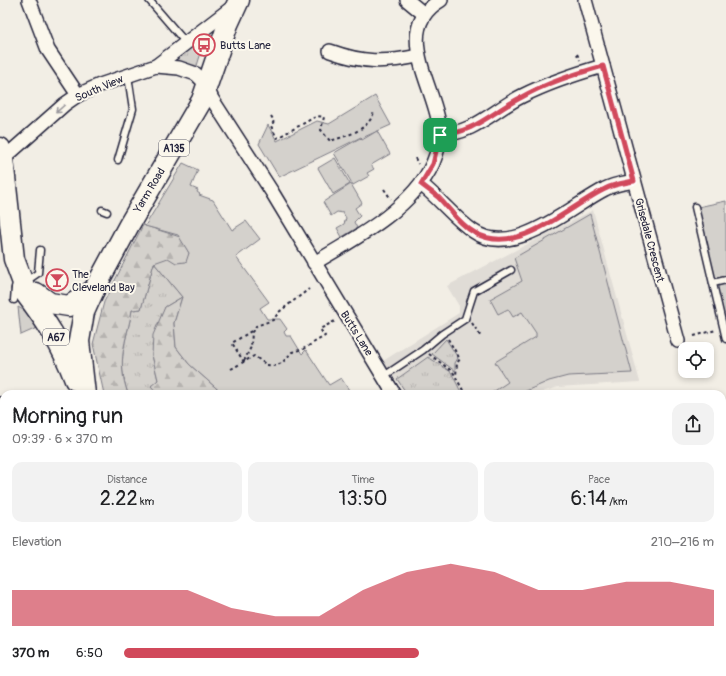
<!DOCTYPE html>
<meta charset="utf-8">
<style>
body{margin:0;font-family:Pangolin,sans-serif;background:#f2f2f2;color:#202124;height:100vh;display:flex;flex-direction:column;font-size:15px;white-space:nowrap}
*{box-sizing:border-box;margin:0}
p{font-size:13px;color:#757577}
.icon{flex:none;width:22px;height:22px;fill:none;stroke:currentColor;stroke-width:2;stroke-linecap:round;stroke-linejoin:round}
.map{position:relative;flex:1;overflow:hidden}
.panel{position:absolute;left:0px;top:390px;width:726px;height:286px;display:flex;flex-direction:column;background:#fff;border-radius:12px 12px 0 0;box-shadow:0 2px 6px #0003}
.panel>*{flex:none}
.buttons{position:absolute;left:678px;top:342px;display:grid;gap:8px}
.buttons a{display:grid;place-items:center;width:36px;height:36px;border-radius:8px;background:#fff;box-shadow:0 2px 6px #0003;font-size:20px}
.pin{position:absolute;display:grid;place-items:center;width:34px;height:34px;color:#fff;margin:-17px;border-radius:8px;box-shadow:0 2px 6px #0006}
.round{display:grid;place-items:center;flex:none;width:42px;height:42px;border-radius:12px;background:#f2f2f2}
.head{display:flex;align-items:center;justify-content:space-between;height:68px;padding:0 12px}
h1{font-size:22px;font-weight:600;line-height:30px}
.figures{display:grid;grid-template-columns:repeat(3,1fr);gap:6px;height:68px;padding:4px 12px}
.figures div{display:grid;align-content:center;border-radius:10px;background:#f2f2f2;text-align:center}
.figures b{font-size:20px;font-weight:600}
.figures small{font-size:11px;font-weight:400}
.figures p{font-size:11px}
.chart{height:112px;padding:8px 12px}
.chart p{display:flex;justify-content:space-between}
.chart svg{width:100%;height:72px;margin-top:4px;fill:#d1495b;opacity:.7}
ul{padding:0 12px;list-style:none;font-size:13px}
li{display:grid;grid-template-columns:64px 48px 1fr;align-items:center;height:30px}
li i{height:10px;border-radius:5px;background:#d1495b}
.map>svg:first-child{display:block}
.built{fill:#e0dcd6}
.grass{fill:url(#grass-tufts);stroke:#7b7a84}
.forest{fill:url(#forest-firs);stroke:#7b7a84}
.cemetery{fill:url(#cemetery-stones);stroke:#7b7a84}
.green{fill:#d4d1cc;stroke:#7b7a84}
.water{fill:url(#water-ripples);stroke:#76747f}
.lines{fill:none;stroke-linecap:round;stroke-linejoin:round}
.service-casing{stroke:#22223b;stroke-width:9}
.minor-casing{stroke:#22223b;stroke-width:16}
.primary-casing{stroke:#22223b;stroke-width:23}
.path{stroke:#22223b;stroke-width:2;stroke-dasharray:3 3;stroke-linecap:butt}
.service{stroke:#fbf7ec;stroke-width:6}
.minor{stroke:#fbf7ec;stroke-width:13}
.primary{stroke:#fbf7ec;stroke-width:20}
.oneway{stroke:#99979c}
.route-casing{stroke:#fff;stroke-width:8}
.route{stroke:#d1495b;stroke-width:5}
.labels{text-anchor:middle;stroke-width:4;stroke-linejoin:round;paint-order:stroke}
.shield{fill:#fbf7ec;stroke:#636270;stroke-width:1}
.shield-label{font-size:10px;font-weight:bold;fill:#22223b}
.poi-label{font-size:11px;fill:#22223b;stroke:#fbf7ec;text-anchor:start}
.street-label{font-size:11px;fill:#22223b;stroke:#fbf7ec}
</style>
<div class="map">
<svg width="726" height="676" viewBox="0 0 726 676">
<defs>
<pattern id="grass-tufts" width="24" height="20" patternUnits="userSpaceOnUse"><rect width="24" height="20" fill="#d4d1cc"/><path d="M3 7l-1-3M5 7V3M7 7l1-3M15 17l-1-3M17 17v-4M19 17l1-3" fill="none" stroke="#b6b3b0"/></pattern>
<pattern id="forest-firs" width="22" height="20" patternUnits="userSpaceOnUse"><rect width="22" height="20" fill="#d4d1cc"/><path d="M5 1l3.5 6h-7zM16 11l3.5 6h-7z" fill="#b6b3b0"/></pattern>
<pattern id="cemetery-stones" width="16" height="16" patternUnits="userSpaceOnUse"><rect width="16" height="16" fill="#d4d1cc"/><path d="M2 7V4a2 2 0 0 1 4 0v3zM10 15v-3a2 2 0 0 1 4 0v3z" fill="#b6b3b0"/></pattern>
<pattern id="water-ripples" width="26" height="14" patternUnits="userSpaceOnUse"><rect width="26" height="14" fill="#aeabad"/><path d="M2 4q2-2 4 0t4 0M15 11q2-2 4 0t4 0" fill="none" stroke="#8d8b8e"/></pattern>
</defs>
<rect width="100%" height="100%" fill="#f2eee5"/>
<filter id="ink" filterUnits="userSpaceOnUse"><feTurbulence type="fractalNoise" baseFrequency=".025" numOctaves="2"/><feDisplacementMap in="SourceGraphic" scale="8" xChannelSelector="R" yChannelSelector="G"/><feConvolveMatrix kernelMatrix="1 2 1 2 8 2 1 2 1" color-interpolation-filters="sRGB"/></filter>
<g filter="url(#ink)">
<!-- built -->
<path class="built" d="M593 210 640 382 558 387 536 394H406L383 361 459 313V306L447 286Z"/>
<!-- grass -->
<g class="grass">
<path d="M207 33 196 69 185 63 172 61Z"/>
<path d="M154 263 182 297 165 307 152 355 158 380 152 386 158 394H128C116 359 126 344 132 310L141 309Z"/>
<path d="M446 339 458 358 455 363V371L432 354Z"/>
<path d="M428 357 451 372 462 394H407L397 379Z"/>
<path d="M340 672H411L413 676H340Z"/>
</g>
<!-- forest -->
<g class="forest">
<path d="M143 225 180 237 189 253 188 260 182 264 154 263 141 309 132 310C126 344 116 359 128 394H104L93 344 104 302Z"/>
<path d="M182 297 174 323 176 347 189 364 223 394H158L151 386 158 380 152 355 153 335 165 307Z"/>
<path d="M0 491 4 496V583H0Z"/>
<path d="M197 672H340V676H205Z"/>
</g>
<!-- cemetery -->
<path class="cemetery" d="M444 672H516L501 676H447Z"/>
<!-- green -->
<g class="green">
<path d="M375 96 391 125 362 138 361 137C334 151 307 163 279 177L259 144 268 125 277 141 317 121 329 124Z"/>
<path d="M377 131 390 154 371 165 374 169 367 173 369 176 353 185 334 153 360 138 362 140Z"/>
<path d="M335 158 350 184 333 194 318 168Z"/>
<path d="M183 163 198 170 191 187 198 190 197 192 200 194 199 195 213 200 232 230 246 221 260 239 236 257 269 302 260 308 267 319H280L287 329 284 332 286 336H291L302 354 306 350 329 385 341 378 349 390 343 394H223L189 364 176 347 174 323 182 297 154 263 168 258 176 263 186 262 189 253 178 235 145 226Z"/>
<path d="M351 184 362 203 355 208 360 216 354 222 357 228 342 237 337 228 344 224 346 218 343 213 337 212 331 216 323 202Z"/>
<path d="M726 201V326L698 207Z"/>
<path d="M590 214 632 373 568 376 549 381 519 394H490L508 382 495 362 536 337V333L522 312 513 317 508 309 498 314 490 299 522 281 514 258Z"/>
<path d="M18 307 27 312 39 327 21 335Z"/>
<path d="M559 672H583L584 676H555V673Z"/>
</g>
<!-- water -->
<g class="water">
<path d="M0 586 4 588V672L0 668Z"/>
<path d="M4 672H197L205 676H9Z"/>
</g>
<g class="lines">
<!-- service casing -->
<g class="service-casing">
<g id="service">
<path d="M149 0 187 44"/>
<path d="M118 160 133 109 128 76"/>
<path d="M695 207 726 339"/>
<path d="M102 210 107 212"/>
<path d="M25 282 38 273 40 250"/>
<path d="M713 283 726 280"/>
<path d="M14 300 15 288"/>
<path d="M384 376 423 350 442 334 465 319 474 291 511 270"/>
<path d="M629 672 630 676"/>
<path d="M721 672V676"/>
</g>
</g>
<!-- minor casing -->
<g class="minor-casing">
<g id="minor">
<path d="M29 0 48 50 78 95"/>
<path d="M407 0 424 14"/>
<path d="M585 0 678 341"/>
<path d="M330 51C363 63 384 63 418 56"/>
<path d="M156 66 234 6"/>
<path d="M440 135C475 133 492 111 522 96 548 83 575 74 603 66"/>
<path d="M3 159 65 104 78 95 100 85 156 66 179 68 196 74 205 83 212 99 272 192 394 394"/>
<path d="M421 184C439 198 454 218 473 231 513 260 571 206 605 189 614 184 625 183 634 181"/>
<path d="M314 263C355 239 413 208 433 163 438 151 441 137 439 124 433 84 392 28 441 0"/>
<path d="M0 404H4"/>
<path d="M0 428 4 426"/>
<path d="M722 590 726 576"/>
<path d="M722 625H726"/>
<path d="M524 676 541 672"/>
</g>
</g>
<!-- primary casing -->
<g class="primary-casing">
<g id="primary">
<path d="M0 148 3 159 14 259 23 283 22 289C45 319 62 345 75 380"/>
<path d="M36 293 50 303 69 306 94 290"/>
<path d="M85 394 79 341 84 312 94 290 129 225 202 100 228 24 239 0"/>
<path d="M23 676 24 672"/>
</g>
</g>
<!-- path -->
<g class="path">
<path d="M577 54 580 60"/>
<path d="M271 116 274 121 271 126 277 138 317 116 324 117 321 130 330 141C346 136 368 131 374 112"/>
<path d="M415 158 418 164"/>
<path d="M384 189 391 199"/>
<path d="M472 323 481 337"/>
<path d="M694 336 716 330"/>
<path d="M448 339 460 359 457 363 456 376"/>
<path d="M429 354 453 372 465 394"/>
<path d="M244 361 251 347 252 332 256 326 273 320 279 312 309 289"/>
<path d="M244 362 232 343 253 330"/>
<path d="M231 369 254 356 267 365 276 366 283 362 292 352 303 349 325 336 320 329 335 321"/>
<path d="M0 543H4"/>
<path d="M0 552 4 556"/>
<path d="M222 672 233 676"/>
<path d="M434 672 437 676"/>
<path d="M465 672 469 676"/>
</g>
<!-- service -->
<use href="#service" class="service"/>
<!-- minor -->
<use href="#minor" class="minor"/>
<!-- primary -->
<use href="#primary" class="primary"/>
</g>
<!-- one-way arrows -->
<defs><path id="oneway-shaft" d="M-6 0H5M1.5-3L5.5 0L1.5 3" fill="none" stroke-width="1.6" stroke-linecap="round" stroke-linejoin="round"/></defs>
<use class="oneway" href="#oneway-shaft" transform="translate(60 109) rotate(138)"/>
</g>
<g class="lines" filter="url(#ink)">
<!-- route casing -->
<g class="route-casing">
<path id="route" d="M603 66 634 181C625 183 614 184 605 189 569 206 519 257 475 233 460 225 450 209 438 197 432 192 426 188 421 184L433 164 440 135C474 133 491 113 520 98 546 83 575 74 603 66Z"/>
</g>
<!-- route -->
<use href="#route" class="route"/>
</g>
<!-- icons -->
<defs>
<g id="bus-ring" transform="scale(1.15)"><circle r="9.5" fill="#fbf7ec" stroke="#d1495b" stroke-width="1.5"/><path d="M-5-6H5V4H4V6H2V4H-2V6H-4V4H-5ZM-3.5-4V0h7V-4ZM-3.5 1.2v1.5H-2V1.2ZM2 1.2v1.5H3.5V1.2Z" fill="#d1495b"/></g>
<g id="bar-ring" transform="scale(1.15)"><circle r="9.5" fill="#fbf7ec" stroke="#d1495b" stroke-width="1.5"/><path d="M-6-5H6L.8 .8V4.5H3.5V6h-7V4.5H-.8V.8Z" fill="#d1495b"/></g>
</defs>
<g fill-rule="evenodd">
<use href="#bus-ring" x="204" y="45"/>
<use href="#bar-ring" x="57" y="280"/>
</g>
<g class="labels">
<!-- shield labels -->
<g class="shield">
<rect x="159" y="140" width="30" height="16" rx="3"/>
<rect x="43" y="329" width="26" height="16" rx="3"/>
</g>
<g class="shield-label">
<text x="174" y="152">A135</text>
<text x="56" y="341">A67</text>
</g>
<!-- poi labels -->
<g class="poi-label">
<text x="220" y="49">Butts Lane</text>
<text x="72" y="278">The<tspan x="72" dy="13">Cleveland Bay</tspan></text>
</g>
<!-- street labels -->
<g class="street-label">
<text transform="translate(99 88) rotate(-23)" y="4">South View</text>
<text transform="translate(149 190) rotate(-59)" y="4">Yarm Road</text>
<text transform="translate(650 240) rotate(75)" y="4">Grisedale Crescent</text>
<text transform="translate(357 333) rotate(58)" y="4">Butts Lane</text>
</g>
</g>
</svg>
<div class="buttons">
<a><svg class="icon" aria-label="locate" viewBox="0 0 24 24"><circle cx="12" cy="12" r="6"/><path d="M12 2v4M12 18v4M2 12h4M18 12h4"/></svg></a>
</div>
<div class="pin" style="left:440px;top:135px;background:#1e9e55"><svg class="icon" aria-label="arrive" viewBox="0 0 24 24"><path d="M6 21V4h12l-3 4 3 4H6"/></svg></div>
<section class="panel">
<div class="head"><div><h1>Morning run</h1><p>09:39 · 6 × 370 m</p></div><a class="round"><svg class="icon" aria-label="share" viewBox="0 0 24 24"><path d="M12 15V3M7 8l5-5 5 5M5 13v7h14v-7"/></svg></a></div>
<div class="figures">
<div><p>Distance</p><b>2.22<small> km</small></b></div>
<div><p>Time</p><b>13:50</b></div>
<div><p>Pace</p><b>6:14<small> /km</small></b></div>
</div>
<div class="chart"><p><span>Elevation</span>210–216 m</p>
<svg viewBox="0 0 160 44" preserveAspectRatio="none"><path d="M0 44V22L10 22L20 22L30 22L40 22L50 33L60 38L70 38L80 22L90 11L100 6L110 11L120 22L130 22L140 17L150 17L160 22V44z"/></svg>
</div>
<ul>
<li><b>370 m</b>6:50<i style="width:50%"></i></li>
</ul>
</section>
</div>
